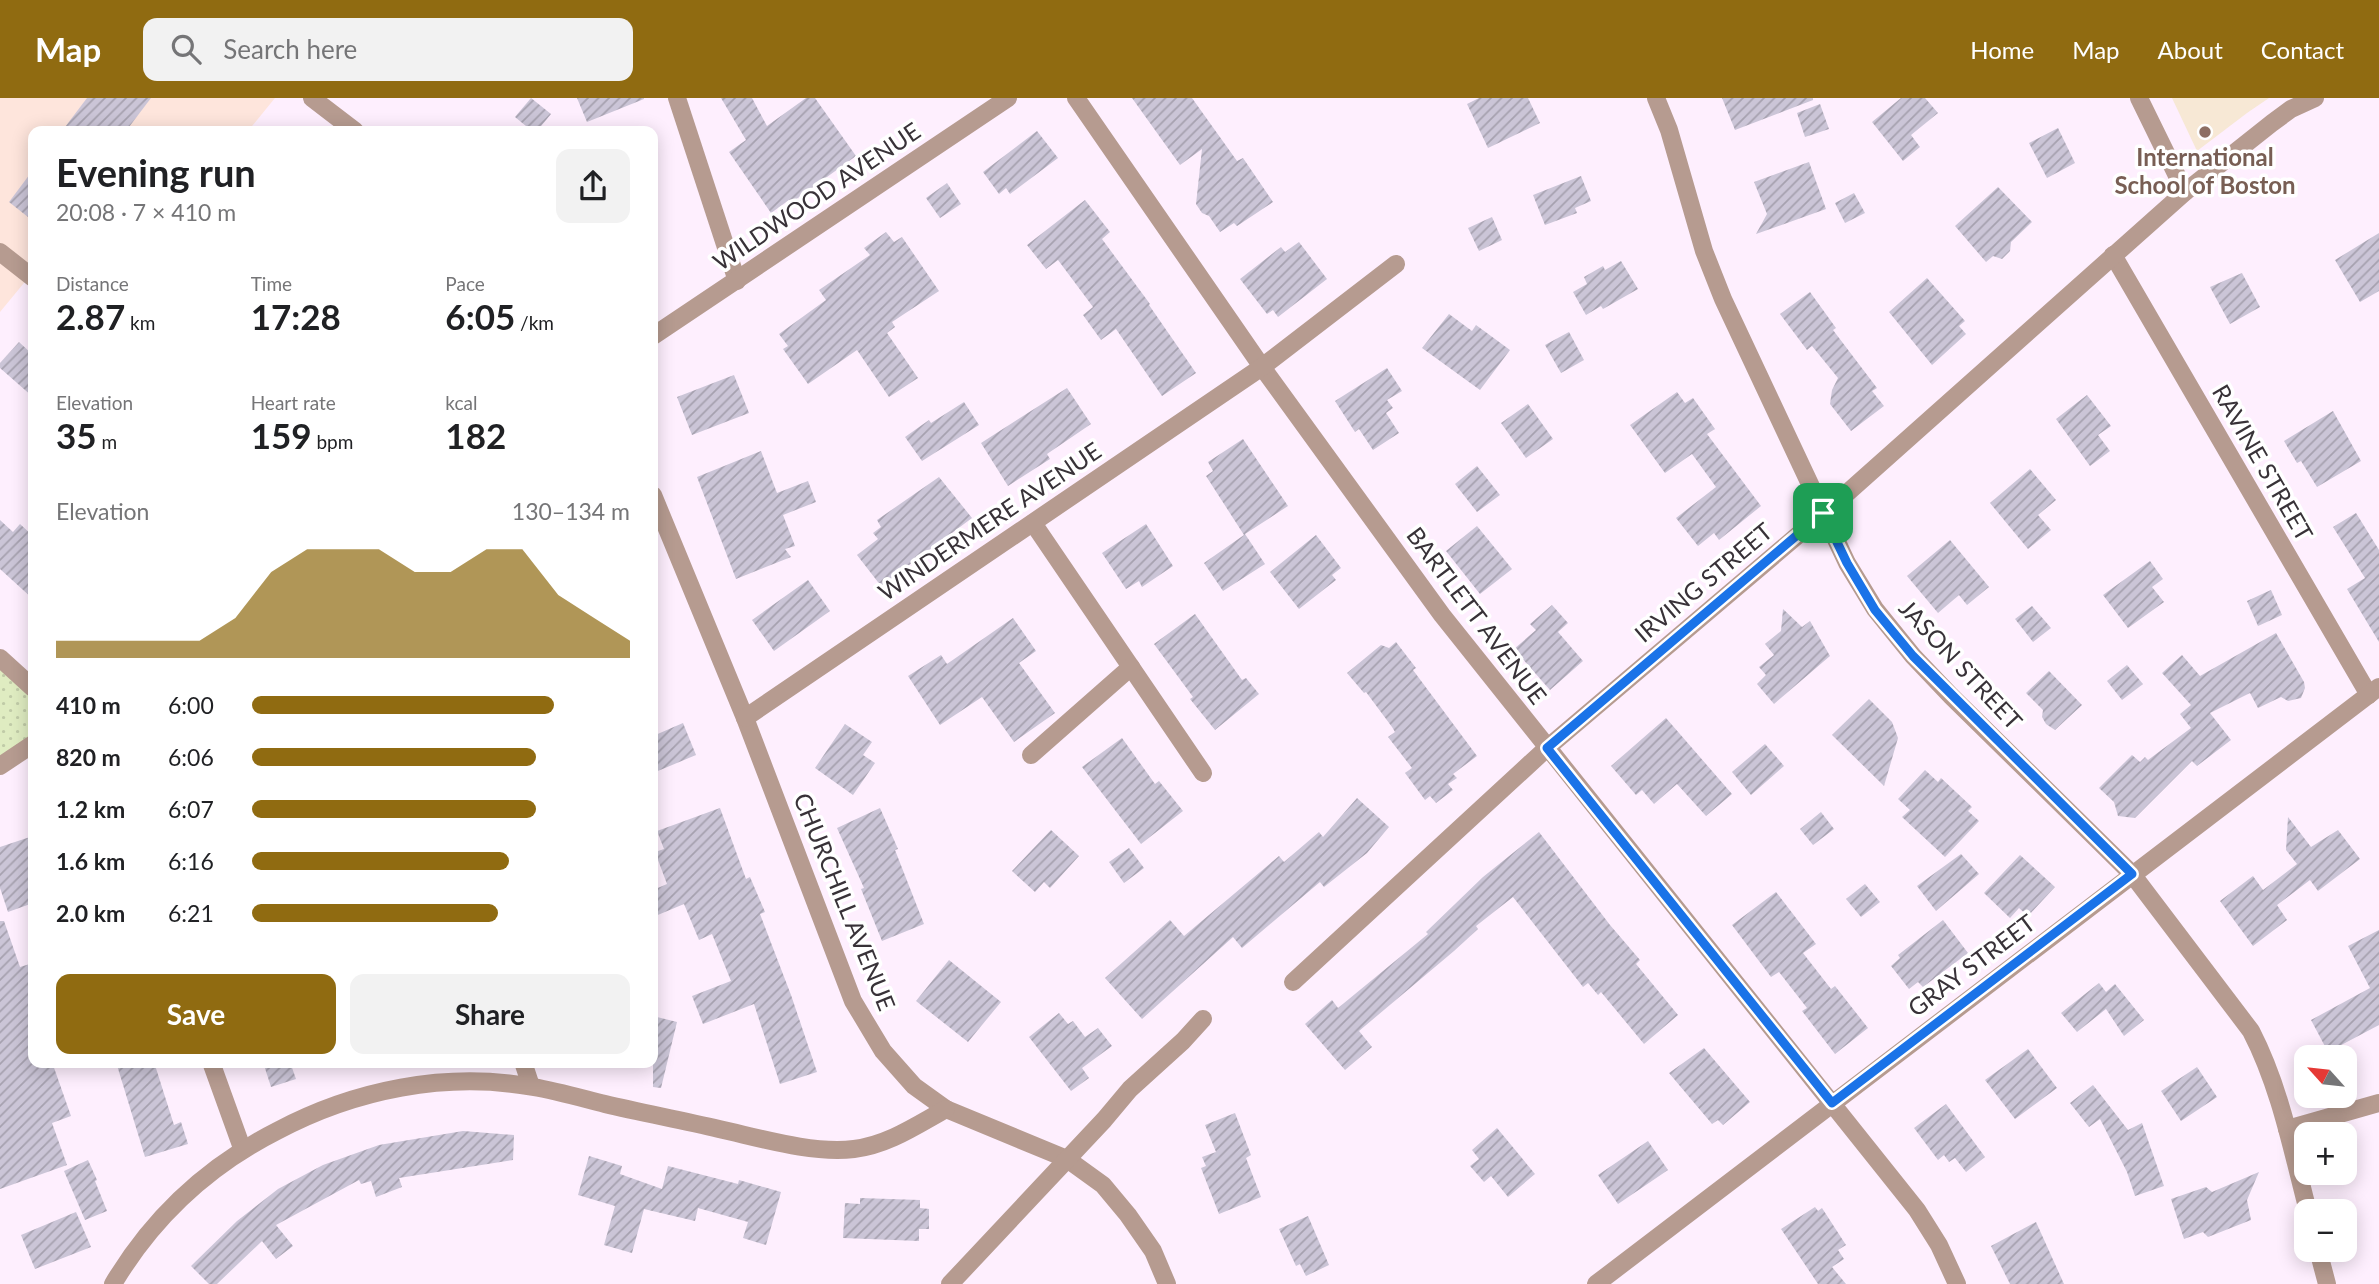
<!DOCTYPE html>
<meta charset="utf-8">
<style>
body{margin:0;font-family:Lato,sans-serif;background:#f2f2f2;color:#202124;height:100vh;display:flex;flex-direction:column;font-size:26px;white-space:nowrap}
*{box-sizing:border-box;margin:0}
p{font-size:23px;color:#757577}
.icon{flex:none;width:38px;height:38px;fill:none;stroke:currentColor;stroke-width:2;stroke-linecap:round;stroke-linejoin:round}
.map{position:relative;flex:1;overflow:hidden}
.details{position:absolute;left:28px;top:28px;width:630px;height:942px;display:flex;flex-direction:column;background:#fff;border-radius:14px;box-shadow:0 4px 18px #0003}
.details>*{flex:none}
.needle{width:46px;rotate:297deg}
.fabs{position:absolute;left:2294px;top:947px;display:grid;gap:14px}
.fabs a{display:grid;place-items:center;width:63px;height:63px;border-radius:14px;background:#fff;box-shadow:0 4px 18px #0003;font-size:35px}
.pin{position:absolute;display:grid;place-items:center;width:60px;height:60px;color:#fff;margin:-30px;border-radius:14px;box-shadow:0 4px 10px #0006}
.round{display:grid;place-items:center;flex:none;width:74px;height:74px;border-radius:14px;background:#f2f2f2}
.overview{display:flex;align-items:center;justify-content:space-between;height:119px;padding:0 28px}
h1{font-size:38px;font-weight:700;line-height:52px}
.stats{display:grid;grid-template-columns:repeat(3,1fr);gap:10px;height:119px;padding:7px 28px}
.stats div{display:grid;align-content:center}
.stats b{font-size:35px;font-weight:700}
.stats small{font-size:19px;font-weight:400}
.stats p{font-size:19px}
.chart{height:196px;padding:14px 28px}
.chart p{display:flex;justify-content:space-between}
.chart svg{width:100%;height:126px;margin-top:7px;fill:#906b11;opacity:.7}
.button{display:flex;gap:14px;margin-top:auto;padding:14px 28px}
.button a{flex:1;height:80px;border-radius:14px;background:#906b11;color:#fff;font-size:28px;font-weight:700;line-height:80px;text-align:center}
.button a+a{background:#f2f2f2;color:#202124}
ul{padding:0 28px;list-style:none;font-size:23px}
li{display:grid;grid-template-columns:112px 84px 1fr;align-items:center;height:52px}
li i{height:18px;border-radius:9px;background:#906b11}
header{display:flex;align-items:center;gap:42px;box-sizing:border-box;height:98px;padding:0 35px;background:#906b11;color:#fff}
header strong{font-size:33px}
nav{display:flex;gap:38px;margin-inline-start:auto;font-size:24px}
.search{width:490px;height:63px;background:#f2f2f2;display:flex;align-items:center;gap:18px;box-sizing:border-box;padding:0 24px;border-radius:14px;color:#757577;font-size:26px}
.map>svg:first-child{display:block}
.commercial{fill:#fee5dc}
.education{fill:#f7e8d5}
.park{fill:url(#park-dots)}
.building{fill:url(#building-hatch)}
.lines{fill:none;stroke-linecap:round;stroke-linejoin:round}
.minor{stroke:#b69b90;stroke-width:18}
.tertiary{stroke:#b69b90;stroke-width:18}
.route-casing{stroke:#fff;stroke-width:14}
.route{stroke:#1a73e8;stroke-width:9}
.education-dot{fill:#8d6e63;stroke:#fff;stroke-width:2.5}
.labels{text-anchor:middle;stroke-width:7;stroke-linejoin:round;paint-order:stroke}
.education-label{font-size:24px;font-weight:bold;fill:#785e54;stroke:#fff}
.street-label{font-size:24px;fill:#383238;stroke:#fff}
</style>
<header>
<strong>Map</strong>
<div class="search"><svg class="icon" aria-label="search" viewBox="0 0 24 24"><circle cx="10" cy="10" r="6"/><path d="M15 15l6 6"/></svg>Search here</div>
<nav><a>Home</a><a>Map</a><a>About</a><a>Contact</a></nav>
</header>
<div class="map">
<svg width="2379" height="1186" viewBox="0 0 2379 1186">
<defs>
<pattern id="park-dots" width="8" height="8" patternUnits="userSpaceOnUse" patternTransform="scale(1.75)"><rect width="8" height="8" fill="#dfecc1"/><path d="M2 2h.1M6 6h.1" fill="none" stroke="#c0cba7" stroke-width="1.8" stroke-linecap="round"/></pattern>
<pattern id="building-hatch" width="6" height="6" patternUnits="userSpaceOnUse" patternTransform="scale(1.75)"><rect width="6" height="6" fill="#cbc5d7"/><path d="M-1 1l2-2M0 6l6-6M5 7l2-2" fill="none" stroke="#a6a1af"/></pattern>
</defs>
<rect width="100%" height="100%" fill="#feeffe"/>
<!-- commercial -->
<path class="commercial" d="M0 0H275L248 33H33V174L0 214Z"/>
<!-- education -->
<path class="education" d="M2172 0H2269L2247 15 2197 53Z"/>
<!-- park -->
<path class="park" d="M0 560 33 590V646L0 668Z"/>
<!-- building -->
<g class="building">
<path d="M87 0H151L126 33H62Z"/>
<path d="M531 0 551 16 537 33H532L515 19Z"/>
<path d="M577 0H644V1L587 24Z"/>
<path d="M721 0H752L767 28 806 0H815L856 58 791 105 789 102 771 115 729 54 746 42Z"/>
<path d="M1132 0H1192L1237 63 1243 60 1273 104 1237 128 1234 125 1220 134 1209 118 1202 115 1196 106 1202 51 1180 67Z"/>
<path d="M1479 0H1528L1540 25 1488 50 1467 6Z"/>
<path d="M1722 0H1813V2L1735 32Z"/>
<path d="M1901 0H1925L1938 15 1911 37 1920 49 1903 63 1872 24Z"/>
<path d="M1820 6 1829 31 1805 39 1797 15Z"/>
<path d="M2058 30 2075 65 2047 80 2029 45Z"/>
<path d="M1037 33 1058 60 1010 96 1006 90 999 96 983 74Z"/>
<path d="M1809 64 1826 111 1756 136 1767 116 1754 84Z"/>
<path d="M33 72V123L9 104Z"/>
<path d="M1581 78 1591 103 1575 110 1577 115 1545 127 1533 97Z"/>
<path d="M947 85 961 106 940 120 926 100Z"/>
<path d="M1998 89 2032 124 2011 144 2010 153 2002 161 1993 158 1986 164 1955 128Z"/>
<path d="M1854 95 1865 115 1845 125 1835 105Z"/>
<path d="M1085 102 1110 134 1102 141 1150 206 1149 207 1196 275 1162 298 1116 231 1101 242 1083 217 1093 209 1058 162 1046 171 1027 147Z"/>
<path d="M1492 119 1502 142 1479 153 1468 130Z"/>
<path d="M886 134 894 144 902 139 939 193 892 224 895 229 887 235 918 280 889 299 857 252 808 286 783 251 788 248 779 236 826 202 819 192 870 157 864 150Z"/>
<path d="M2379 135V193L2360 204 2335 162Z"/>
<path d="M1299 144 1327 181 1278 219 1273 212 1267 216 1240 181 1281 149 1285 154Z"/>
<path d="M1621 163 1638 191 1603 211 1601 208 1586 217 1573 194 1587 186 1584 179 1603 168 1605 172Z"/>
<path d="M2242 175 2260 209 2230 226 2210 189Z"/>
<path d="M1927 180 1965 223 1959 228 1966 236 1932 267 1889 214Z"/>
<path d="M1810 194 1836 230 1833 232 1877 290 1872 293 1884 308 1851 333 1830 306 1832 292 1838 280 1812 248 1807 252 1780 216Z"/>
<path d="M1449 216 1472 233 1476 227 1510 252 1480 292 1422 250Z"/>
<path d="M1569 234 1584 262 1561 275 1545 247Z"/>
<path d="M19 244 33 257V299L0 270V265Z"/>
<path d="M1387 270 1402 293 1387 302 1393 310 1386 315 1399 335 1373 352 1359 331 1355 334 1335 303Z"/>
<path d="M734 277 749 315 692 337 677 299Z"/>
<path d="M1067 290 1091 326 1047 356 1050 361 1008 388 981 345Z"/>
<path d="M1677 294 1685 305 1693 300 1715 331 1707 336 1761 408 1719 442 1714 435 1698 448 1676 420 1716 389 1692 356 1665 375 1630 327Z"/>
<path d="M2087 297 2111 328 2098 337 2110 353 2090 368 2056 321Z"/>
<path d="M964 304 979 327 922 363 905 339 929 322 931 325Z"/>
<path d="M1528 306 1553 341 1526 360 1501 325Z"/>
<path d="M2333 313 2361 363 2317 389 2301 363 2297 365 2284 343Z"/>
<path d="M1243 341 1288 408 1245 436 1265 466 1223 493 1204 465 1244 437 1206 378 1213 373 1208 364Z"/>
<path d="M761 353 777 395 808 383 816 404 783 417 795 448 785 451 791 459 736 481 697 379Z"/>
<path d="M1477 368 1500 397 1477 414 1455 386Z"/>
<path d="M2030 371 2056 402 2038 417 2051 432 2028 451 1990 405Z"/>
<path d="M939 379 972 420 881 488 857 457 878 441 873 435 881 429 877 422Z"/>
<path d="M2356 415 2379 452V544L2347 491 2365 480 2333 429Z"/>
<path d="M0 422 13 434 20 426 33 438V501L0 471Z"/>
<path d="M1146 426 1173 468 1142 489 1139 483 1126 491 1102 455Z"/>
<path d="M1477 428 1512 471 1480 496 1446 453Z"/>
<path d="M1316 437 1341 470 1332 477 1336 482 1299 511 1270 474Z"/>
<path d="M1950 442 1989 489 1967 507 1959 497 1938 515 1907 478Z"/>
<path d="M2150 463 2163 481 2152 489 2164 504 2128 530 2103 497Z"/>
<path d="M808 482 830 513 774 553 752 522Z"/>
<path d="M2271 492 2282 517 2258 528 2247 503Z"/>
<path d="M1552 507 1568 525 1558 534 1583 563 1550 592 1514 551 1536 532 1530 526Z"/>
<path d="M2032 508 2051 530 2033 544 2015 521Z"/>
<path d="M1783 511 1802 529 1810 523 1830 558 1774 606 1757 586 1766 577 1759 569 1774 557 1765 546 1781 533Z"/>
<path d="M1195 516 1242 582 1246 580 1259 596 1215 632 1190 601 1193 599 1154 546Z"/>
<path d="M1013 520 1036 553 1019 565 1055 615 1014 644 982 599 940 627 908 578 941 557 947 566Z"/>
<path d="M2276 535 2304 584 2305 590 2301 600 2288 603 2281 599 2258 610 2250 595 2210 615 2231 642 2197 668 2192 663 2135 720 2118 718 2114 704 2099 690 2132 657 2140 664 2145 659 2148 662 2191 630 2180 616 2191 607 2162 575 2182 557 2200 578Z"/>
<path d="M1396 544 1416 570 1413 572 1477 658 1453 676 1457 680 1448 686 1453 692 1436 705 1430 698 1425 702 1405 675 1412 670 1388 639 1395 634 1392 629 1366 594 1364 595 1347 575 1381 547 1389 550Z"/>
<path d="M2127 567 2143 586 2122 602 2107 583Z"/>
<path d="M2049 573 2082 607 2055 632 2046 626 2042 619 2043 612 2026 595Z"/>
<path d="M1869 601 1892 624 1898 640 1884 688 1832 637Z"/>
<path d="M1666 620 1732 696 1706 718 1677 686 1654 706 1642 692 1636 697 1611 668Z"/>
<path d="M683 625 696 657 653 675V638Z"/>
<path d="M845 626 872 644 863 657 875 665 853 697 815 670Z"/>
<path d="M1122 640 1155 686 1159 683 1183 713 1141 746 1082 669Z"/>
<path d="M1765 646 1784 668 1751 697 1732 674Z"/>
<path d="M1925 672 1938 684 1941 680 1972 709 1968 713 1979 723 1945 759 1902 719 1910 712 1898 701Z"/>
<path d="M1357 700 1389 729 1367 755 1324 789 1320 784 1242 850 1233 839 1142 921 1105 880 1170 822 1184 838 1279 758 1284 764 1319 734 1323 739Z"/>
<path d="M720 710 746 781 750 779 765 814 760 816 791 897 817 974 780 986 754 906 703 926 692 898 731 883 712 836 699 842 684 806 653 819V792L667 786 655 754 664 751 657 733Z"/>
<path d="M880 710 898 751 895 752 924 826 882 843 861 791 864 790 837 730Z"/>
<path d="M1821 714 1834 731 1813 747 1800 731Z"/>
<path d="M2288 719 2311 749 2338 732 2360 761 2318 793 2310 782 2277 807 2287 822 2253 848 2220 803 2253 778 2263 792 2297 766 2286 752Z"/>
<path d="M1051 732 1079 758 1050 790 1044 784 1035 794 1012 773Z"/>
<path d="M1539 734 1610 827 1640 862 1636 866 1678 917 1644 946 1601 894 1598 897 1588 885 1583 889 1513 799 1476 828 1478 831 1454 853 1359 933 1372 949 1345 972 1305 926 1332 902 1338 910 1428 836 1426 834 1483 779Z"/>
<path d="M33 738V805L8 814 0 790V749Z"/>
<path d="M1129 750 1144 770 1124 785 1109 764Z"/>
<path d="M1961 756 1979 776 1936 813 1917 788Z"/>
<path d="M2020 757 2055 789 2028 818 2019 810 2010 820 1984 795Z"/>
<path d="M1865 786 1880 804 1861 819 1846 801Z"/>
<path d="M1776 794 1816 846 1803 855 1831 891 1835 888 1868 930 1835 956 1802 913 1807 910 1779 874 1771 879 1732 827Z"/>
<path d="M1943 822 1968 855 1923 889 1918 884 1909 891 1891 868 1900 860 1898 857Z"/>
<path d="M0 823H4L20 869 33 865V964H52L71 1018 52 1025 67 1067 0 1091Z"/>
<path d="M2379 832V927L2328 954 2311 922 2370 890 2348 848Z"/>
<path d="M949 862 1001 904 968 944 916 903Z"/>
<path d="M2099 885 2106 894 2115 886 2144 922 2124 938 2106 911 2077 934 2061 915Z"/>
<path d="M1059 915 1068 926 1073 923 1085 939 1098 930 1112 948 1082 970 1089 980 1071 993 1029 939Z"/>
<path d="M653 918 677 924 661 990 653 989Z"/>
<path d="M1704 950 1750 1004 1723 1027 1718 1022 1712 1026 1669 975Z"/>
<path d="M2028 951 2057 990 2015 1021 1985 982Z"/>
<path d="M116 964H154L174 1027 181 1024 188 1046 145 1059Z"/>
<path d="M263 964H290L296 981 271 989Z"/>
<path d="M2197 969 2217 999 2181 1023 2161 993Z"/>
<path d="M2093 987 2128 1032 2142 1025 2164 1088 2135 1098 2127 1074 2100 1021 2089 1029 2070 1005Z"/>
<path d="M1946 1006 1985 1059 1966 1074 1955 1060 1949 1064 1944 1057 1938 1062 1914 1030Z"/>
<path d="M1235 1015 1251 1057 1246 1060 1261 1099 1219 1116 1201 1070 1206 1068 1202 1059 1216 1054 1205 1027Z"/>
<path d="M1497 1030 1535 1076 1508 1099 1491 1078 1484 1084 1470 1068 1479 1061 1472 1052Z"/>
<path d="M463 1033 514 1037 513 1062 399 1080 402 1089 376 1099 371 1083 361 1086 359 1082 276 1127 293 1148 276 1161 262 1143 217 1186H209L191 1168 237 1123 278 1091 323 1067 379 1047Z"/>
<path d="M1648 1043 1668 1072 1618 1106 1598 1077Z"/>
<path d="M589 1058 622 1068 620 1076 662 1091 668 1068 738 1086 739 1082 781 1094 766 1147 743 1140 748 1124 698 1110 695 1123 644 1111 632 1155 604 1147 615 1108 578 1097Z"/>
<path d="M88 1062 97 1082 95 1083 107 1113 85 1122 64 1073Z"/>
<path d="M2259 1074 2247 1102 2251 1122 2208 1139 2203 1134 2184 1141 2171 1101 2206 1089 2212 1094Z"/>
<path d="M860 1100 920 1102V1110L929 1111V1131H919V1143L843 1140 845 1105 860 1106Z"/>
<path d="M1815 1109 1818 1113 1822 1110 1846 1147 1838 1152 1844 1161 1832 1169 1846 1186H1818L1781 1131Z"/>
<path d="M76 1114 91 1149 35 1171 21 1137Z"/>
<path d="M1308 1118 1329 1167 1306 1178 1300 1166 1296 1168 1279 1131Z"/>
<path d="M2036 1124 2064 1186H2010L1991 1148Z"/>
</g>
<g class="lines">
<!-- minor -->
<g class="minor">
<path d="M312 0 355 33"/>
<path d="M677 0 737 183"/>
<path d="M1076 0 1262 269 1442 517 1917 1112 1939 1147 1957 1186"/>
<path d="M2139 0 2185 94"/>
<path d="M0 154 33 180"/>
<path d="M2113 157 2369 597"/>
<path d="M653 238 1008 0"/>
<path d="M653 397 745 620 853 903 883 953 914 988 946 1011 1067 1061 1103 1087 1128 1117 1153 1153 1167 1186"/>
<path d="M1033 425 1203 675"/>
<path d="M0 560 33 590"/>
<path d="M745 620 1262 269 1396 166"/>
<path d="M1031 657 1131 569"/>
<path d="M0 668 33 646"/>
<path d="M2132 776 2251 933C2280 989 2292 1052 2308 1113"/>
<path d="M1293 884 1547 650 1837 404 2185 94 2272 25 2291 11 2315 0"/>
<path d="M211 964 242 1050"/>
<path d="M523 964 531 988"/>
<path d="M2287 1031 2379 1005"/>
<path d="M2318 1152 2327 1186"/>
<path d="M113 1186C153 1119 208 1068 277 1033 354 992 446 973 533 989 557 993 581 1000 605 1006 643 1015 681 1022 719 1031 760 1040 812 1056 854 1051 888 1047 917 1027 946 1011"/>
<path d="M950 1186 1104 1022 1130 991 1183 943 1203 921"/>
</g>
<!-- tertiary -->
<g class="tertiary">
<path d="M1656 0 1669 32 1704 153 1723 201 1847 465 1875 511 1913 558 1951 598 2132 776"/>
<path d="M1596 1186 2379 589"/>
</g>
</g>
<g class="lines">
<!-- route casing -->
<g class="route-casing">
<path id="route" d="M1823 415 1847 465 1875 512 1913 558 2132 776 1832 1005 1547 650Z"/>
</g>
<!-- route -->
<use href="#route" class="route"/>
</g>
<!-- markers -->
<circle class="education-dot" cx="2205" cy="34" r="7"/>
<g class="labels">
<!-- education labels -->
<g class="education-label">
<text x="2205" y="68">International<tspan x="2205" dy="28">School of Boston</tspan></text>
</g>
<!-- street labels -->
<g class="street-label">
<text transform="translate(817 99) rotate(-34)" y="8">WILDWOOD AVENUE</text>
<text transform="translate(2262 365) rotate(60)" y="8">RAVINE STREET</text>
<text transform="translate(990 424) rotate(-34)" y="8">WINDERMERE AVENUE</text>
<text transform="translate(1704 485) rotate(-40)" y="8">IRVING STREET</text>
<text transform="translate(1476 518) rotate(53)" y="8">BARTLETT AVENUE</text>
<text transform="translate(1960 567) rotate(47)" y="8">JASON STREET</text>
<text transform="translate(844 804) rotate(68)" y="8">CHURCHILL AVENUE</text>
<text transform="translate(1972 868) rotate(-37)" y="8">GRAY STREET</text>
</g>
</g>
</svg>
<div class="fabs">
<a><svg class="needle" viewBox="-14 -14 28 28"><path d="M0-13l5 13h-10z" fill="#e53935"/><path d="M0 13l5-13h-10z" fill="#757577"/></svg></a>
<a>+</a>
<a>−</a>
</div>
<div class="pin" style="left:1823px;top:415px;background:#1e9e55"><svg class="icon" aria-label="arrive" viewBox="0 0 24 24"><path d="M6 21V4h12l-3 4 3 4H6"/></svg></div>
<section class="details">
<div class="overview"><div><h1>Evening run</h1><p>20:08 · 7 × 410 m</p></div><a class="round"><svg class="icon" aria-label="share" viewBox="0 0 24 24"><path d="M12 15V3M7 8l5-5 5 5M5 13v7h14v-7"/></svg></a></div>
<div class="stats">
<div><p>Distance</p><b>2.87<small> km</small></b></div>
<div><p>Time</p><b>17:28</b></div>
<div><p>Pace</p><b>6:05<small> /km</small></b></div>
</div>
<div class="stats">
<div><p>Elevation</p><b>35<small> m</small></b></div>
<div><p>Heart rate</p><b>159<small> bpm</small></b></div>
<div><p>kcal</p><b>182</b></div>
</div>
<div class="chart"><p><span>Elevation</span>130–134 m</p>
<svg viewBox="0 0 160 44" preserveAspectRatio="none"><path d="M0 44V38L10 38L20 38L30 38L40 38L50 30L60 14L70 6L80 6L90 6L100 14L110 14L120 6L130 6L140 22L150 30L160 38V44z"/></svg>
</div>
<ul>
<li><b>410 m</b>6:00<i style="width:80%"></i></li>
<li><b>820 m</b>6:06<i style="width:75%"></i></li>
<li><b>1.2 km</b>6:07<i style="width:75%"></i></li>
<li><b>1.6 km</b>6:16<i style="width:68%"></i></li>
<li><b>2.0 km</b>6:21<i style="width:65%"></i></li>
</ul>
<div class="button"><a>Save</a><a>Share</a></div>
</section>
</div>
